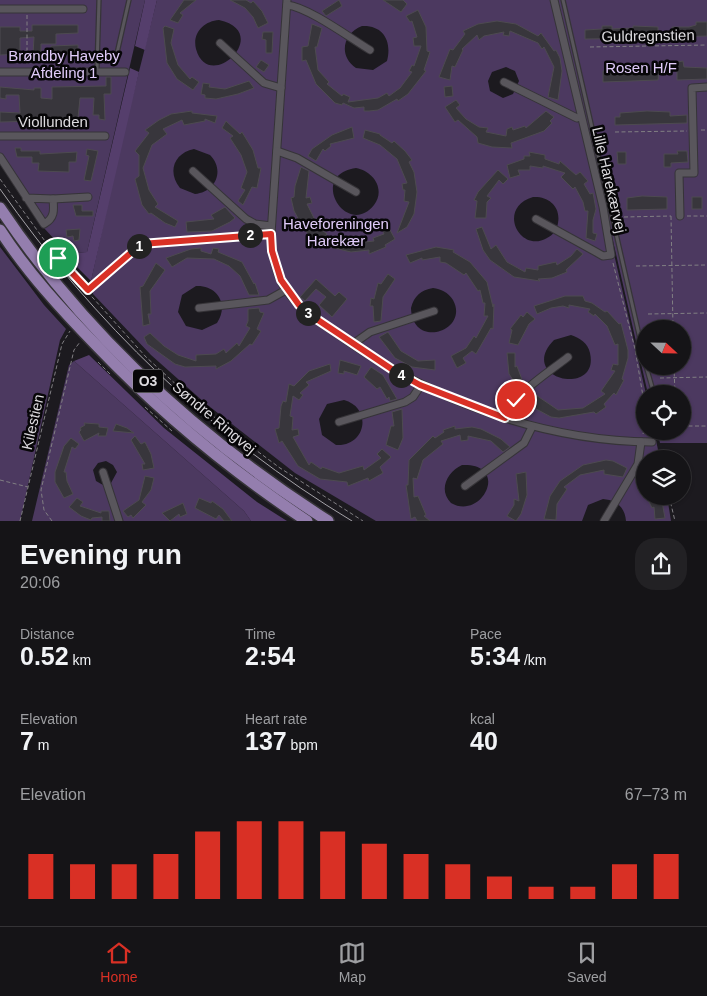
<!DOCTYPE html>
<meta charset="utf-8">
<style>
body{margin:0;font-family:Helvetica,sans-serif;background:#222124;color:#f1f3f6;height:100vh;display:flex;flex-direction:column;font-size:19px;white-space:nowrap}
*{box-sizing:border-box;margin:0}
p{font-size:16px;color:#9d9ea1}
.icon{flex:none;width:28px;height:28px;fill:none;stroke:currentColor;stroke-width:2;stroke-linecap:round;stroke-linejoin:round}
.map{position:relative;height:521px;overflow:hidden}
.panel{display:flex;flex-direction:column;background:#151417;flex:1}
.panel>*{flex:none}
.needle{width:32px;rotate:112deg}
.tools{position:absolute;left:636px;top:320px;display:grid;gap:10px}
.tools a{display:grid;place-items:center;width:55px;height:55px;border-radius:50%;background:#151417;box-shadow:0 1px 4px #0004,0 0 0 1px #343336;font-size:25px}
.pin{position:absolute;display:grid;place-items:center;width:42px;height:42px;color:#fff;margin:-21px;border:2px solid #fff;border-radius:50%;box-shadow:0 1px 5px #0007}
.km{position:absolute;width:25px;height:25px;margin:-12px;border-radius:50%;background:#222;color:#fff;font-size:14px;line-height:25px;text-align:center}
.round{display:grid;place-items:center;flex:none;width:52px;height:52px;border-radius:20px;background:#222124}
.headline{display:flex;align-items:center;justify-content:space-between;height:85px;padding:0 20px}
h1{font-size:28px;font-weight:700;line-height:38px}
.stats{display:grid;grid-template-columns:repeat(3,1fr);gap:8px;height:85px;padding:5px 20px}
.stats div{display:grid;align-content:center}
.stats b{font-size:25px;font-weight:700}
.stats small{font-size:14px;font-weight:400}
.stats p{font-size:14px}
.chart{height:140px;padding:10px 20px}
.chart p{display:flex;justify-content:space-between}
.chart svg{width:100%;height:90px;margin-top:5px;stroke:#d93025;stroke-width:6}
.tab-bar{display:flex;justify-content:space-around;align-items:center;height:70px;border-top:1px solid #343336;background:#151417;font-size:14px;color:#9d9ea1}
.tab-bar a{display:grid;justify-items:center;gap:2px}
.tab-bar .selected{color:#d93025}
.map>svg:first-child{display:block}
.green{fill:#4c3960;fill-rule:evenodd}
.forest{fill:#553e6c}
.building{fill:#38363c;stroke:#4d4a50}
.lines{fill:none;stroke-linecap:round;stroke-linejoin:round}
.lane-casing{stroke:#363438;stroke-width:5.5}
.street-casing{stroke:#363438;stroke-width:9}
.primary-casing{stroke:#363438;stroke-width:14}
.path{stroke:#817f83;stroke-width:1;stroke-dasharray:4 2.5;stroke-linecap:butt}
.lane{stroke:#59565c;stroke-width:3}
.street{stroke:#59565c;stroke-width:7}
.primary{stroke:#947eae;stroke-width:11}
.tram{stroke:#a5a3a8;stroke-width:1}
.route-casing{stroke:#fff;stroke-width:10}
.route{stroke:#d93025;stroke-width:6}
.labels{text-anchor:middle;stroke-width:5;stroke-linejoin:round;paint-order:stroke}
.shield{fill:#070608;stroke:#9d9b9e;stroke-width:1}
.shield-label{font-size:14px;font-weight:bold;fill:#dddbdf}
.street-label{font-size:15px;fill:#dddbdf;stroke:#070608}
.park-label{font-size:15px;fill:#e0cbf9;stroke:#070608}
</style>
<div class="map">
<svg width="707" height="521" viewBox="0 0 707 521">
<rect width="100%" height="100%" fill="#1c1a1f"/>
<!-- green -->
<g class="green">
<path d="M0 0H145L87 252 74 253 57 242 43 227 0 161Z"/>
<path d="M157 0H556L646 394 645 431H654L660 459H645V496H667L671 521H626C625 507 616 500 603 499L588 505 582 521H376L295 473 205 403 151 355 93 294 91 281 123 135ZM219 20C274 32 209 95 196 49 192 33 204 21 219 20ZM362 26C384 25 392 42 387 61L373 70 356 68C338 56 343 33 362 26ZM506 67 515 71 519 81 513 94 503 98 490 91 488 81 492 72ZM194 149 210 155C225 170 216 192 195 194L180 188C167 172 174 153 194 149ZM356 168C373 171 386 189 374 205 347 239 307 175 356 168ZM533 197C548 196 561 206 558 223 557 230 553 235 547 238 520 254 496 208 533 197ZM196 286C218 285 229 305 217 323L202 330 186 326 178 312 182 295ZM433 288C441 289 448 292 453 300 470 331 412 350 411 308 414 296 421 290 433 288ZM571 335C580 338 588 343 590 353 600 398 516 379 554 340ZM344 400C373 408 366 447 336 445L322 435 319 419 327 404ZM462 465C511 463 482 521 451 503 438 490 447 472 462 465Z"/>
<path d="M558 0H707V443H660L657 431H682V394H648ZM645 329H682V366H645Z"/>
<path d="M0 247 44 305 66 329 60 340 20 521H0Z"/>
<path d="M74 361 244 511 251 521H32L69 365ZM106 461 113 465 117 472 111 483 103 485 96 481 93 470 98 463Z"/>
</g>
<!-- forest -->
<g class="forest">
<path d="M145 0H157L145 50 135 46Z"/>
<path d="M130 68 139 72 91 281 74 264V253L87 252Z"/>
<path d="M89 355 164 428 257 502 287 521H251L244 511 74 361Z"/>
</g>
<!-- building -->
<g class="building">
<path d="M184 0H196L180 13 183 15 178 23 170 20Z"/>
<path d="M230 0H246L251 3 253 1 262 11 268 23 258 28 253 17 245 8Z"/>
<path d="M339 0 342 6 326 16 322 11Z"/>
<path d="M383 0H403L407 4 401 12Z"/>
<path d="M418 10 426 27 427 51 430 52 424 70 426 71 408 94 398 101 397 99 378 110 369 111H364V107L354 108 343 103 342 105 335 103 316 84 306 60 302 61V47L308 46 312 24 322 28 317 47H315L318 70 329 82 327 84 342 96 343 94 350 97 348 102 378 98 387 93 389 96 400 88 412 72 409 71 412 65 414 66 421 46H414L413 38 417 37 412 21 410 22 406 16Z"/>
<path d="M497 21 516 24 538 36 541 33 554 51 556 50 560 58 562 71 558 100 548 97 554 67 544 47 542 49 538 43 510 31 509 36 503 35 504 32 484 36 479 40 477 35 462 49 463 50 455 67 452 66 450 80 439 77 450 49 453 50 465 34 463 31 478 24Z"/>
<path d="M696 22H707V36L673 37 672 27H689L696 25Z"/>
<path d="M32 25H78V33L56 34V44H41V54H33L34 37 20 38V54L0 55V27H20V31H32Z"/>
<path d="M165 26 174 29 171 43 178 65 190 79 192 77 199 82 193 90 177 79 167 63 163 28Z"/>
<path d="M602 26H612V29L633 28V26L658 27V38L585 39V30L602 29Z"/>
<path d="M263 32H273L272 53H266V40L262 39Z"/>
<path d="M78 45V55H61V58H53L51 55V46Z"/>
<path d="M261 60 269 65 264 72 256 67Z"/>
<path d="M683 61 684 67 707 68V79L677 80V62Z"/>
<path d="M627 68 659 71 658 80 603 82V71Z"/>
<path d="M106 77H111V94H104L105 120 99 119V115H93L94 98H80L78 118H38V121L0 122V112L20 113 19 95H6V99L0 98V87L34 90V88H41V98L52 99V87L106 86Z"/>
<path d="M249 81 254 88 238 94 216 99 205 98V95L201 94 203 83 210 84 209 87 225 89Z"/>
<path d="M452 86 453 96 445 97 444 87Z"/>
<path d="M456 100 460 105 456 108 466 119 479 127 488 128 486 132 506 136 507 129 512 127 513 130 525 126 526 128 546 111 554 117 550 121 552 123 544 131 511 143 512 148 492 147 478 143 477 137 458 120 455 122 445 107Z"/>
<path d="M192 111V113L217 116 215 123 205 119V121L184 125 182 120 163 129 167 134 152 145 143 168 149 190 158 204 155 207 178 221 175 227 165 223 151 213 149 214 142 205 135 179 139 176V155L135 151 149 133 145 130 159 120 171 114Z"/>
<path d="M647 111 670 112V116L687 115V123L615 125V117H620V113Z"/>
<path d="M226 121 240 134 242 132 253 150 258 168H261L257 188 252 187 243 205 238 201 245 190 241 188 247 172 241 155 230 138 233 136 222 128Z"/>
<path d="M352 127 354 138 330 144 331 146 325 151 323 149 316 161 308 156 312 149 332 135Z"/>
<path d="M365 130 380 134V135L392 143 394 141 405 151 412 160 409 162 414 172 417 192 414 214 407 227 397 233 409 202 404 201 405 190H403L402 184 407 183 397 159 380 145 363 138Z"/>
<path d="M15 148H21V151H40V154L77 152 76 162H69V172L38 171 39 163H32V157H17Z"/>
<path d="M87 149 98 151 91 181 84 180 89 156 86 155Z"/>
<path d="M677 151H687L688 162 671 163V167H664V154H678Z"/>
<path d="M529 152 545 155V159L559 164 560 161 576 175 580 172 588 181 584 184 590 194 593 193 596 209 593 220V233L597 234 595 241 586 238 588 211H585L583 202 575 187 573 189 561 177 565 173 543 166V168L530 166V170H518L520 175 510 178 507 165 524 159V156H530Z"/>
<path d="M617 152H626V164H618Z"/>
<path d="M301 167 309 171 306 198 310 197 312 203 307 204 315 220 318 218 322 223 317 226 327 234 320 243 306 232 309 230 303 220 300 222 294 211 291 198 294 197 295 186Z"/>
<path d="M498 170 508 179 503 184 499 180 487 196 491 198 487 202 486 218H475L477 201 474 200 478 192Z"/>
<path d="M642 196 667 197V209L627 210V198Z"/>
<rect x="692" y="197" width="10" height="12"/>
<path d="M73 205H82V211H93V216H76Z"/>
<path d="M225 207 235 218 230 222 212 231 187 232 186 222 214 219 211 215Z"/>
<path d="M482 227 491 249 496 245 507 262 525 272 526 268 538 270V266L556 262 557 265 571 256 577 249 583 254 566 270 567 272 552 278 538 279 540 281 514 277 490 260 483 250 476 229Z"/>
<path d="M389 228 395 239 385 245 386 247 369 254V250L351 252 330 247 333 236 355 243 374 241 373 238 384 234 383 232Z"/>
<path d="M80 229 79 240 74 241 73 236 67 237 66 230Z"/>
<path d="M436 247 454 250 453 252 470 262 487 282 493 307 494 304 493 329 491 328 476 354 472 351 463 358 466 363 457 368 451 356 466 348 474 336 476 338 488 316H484L485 303H483L480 290 478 291 466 273 464 275 446 263 440 262V257L422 260V258L410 263 406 255Z"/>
<path d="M201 248V251L211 254 213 248 219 249 218 252 242 262 254 284 255 283 259 295H249L240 276 229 266 214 259 187 258 172 267 166 258 191 249Z"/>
<path d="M156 263 165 270 150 291 151 314H148L150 324 143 326 140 287 143 286Z"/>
<path d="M388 274 395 279 383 297 381 321 374 322 373 306H370L371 298 374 299 378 283 381 284Z"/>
<path d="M316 279 335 296 339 292 347 299 332 317 319 305 326 297 316 289 305 301 300 297Z"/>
<path d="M565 296H583L585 301 592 303 605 312 607 311 619 324 621 323 628 350V358L622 379 624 380 616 395 614 393 604 404 606 407 596 414 594 412 559 418 551 417 525 403 533 393 558 410 583 408 605 394 601 391 615 371 611 370 613 364 618 365V344L615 345 607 326 595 314 594 316 588 312 590 309 569 305V308L563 306 551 308 537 314 534 306Z"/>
<path d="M259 308 260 312 264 313 257 329 261 331 252 345 250 344 231 361 216 369V366L185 367 175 364 147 344 144 337 150 333 164 346 178 355 196 361V355L216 354 224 349 226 353 237 343 239 346 250 328 246 326 248 321V309Z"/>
<path d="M527 312 535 319 529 324 518 345 509 343 512 330 510 329 521 315 523 317Z"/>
<path d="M388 332 401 351 418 361 435 360V370L412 367 395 358 379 337Z"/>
<path d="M507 353H515V367L517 366 524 385 519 389 509 374Z"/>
<path d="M340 360 361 366 357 375 344 371V374L338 373Z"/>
<path d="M330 364 331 371 306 382 309 385 300 393 303 395 299 400 293 396 290 416 293 417 292 430 298 429 299 435 293 437 309 465 311 462 321 469 322 467 339 473 363 466 364 470 381 458 377 454 382 449 391 457 380 467 383 473 369 481 368 478 348 486 347 482 320 479 298 466 282 441 279 443 275 429 279 428 281 406 283 401 286 402 289 384 294 386 309 371Z"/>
<path d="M371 367 383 375 397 399 390 401 389 397 387 399 380 387 377 389 364 377Z"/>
<path d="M402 409 403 438 398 450 386 445 391 426H394L392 412Z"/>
<path d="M84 423 99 424V427L108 428 106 436H98L99 433 84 441 79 432 81 430 80 428 85 425Z"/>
<path d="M116 424 127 428 134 433 113 431Z"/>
<path d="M455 426V429L472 427 481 429 501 439 510 447 503 452 491 441 468 436V440L461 441 460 435 441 441 443 444 423 460 417 479 413 478 414 497 418 496 426 515 424 516 430 521H417L415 517 411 519 406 485H408L409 460 433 436 435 438 444 432 443 430Z"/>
<path d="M135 436 141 444 145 442 151 454 154 468 143 470 142 464H145L131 440Z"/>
<path d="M71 438 79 444 75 449 72 447 64 472H66L67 481 73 494 64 498 55 482V472L64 446Z"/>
<path d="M606 460 613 461 627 468 623 477 604 474V470L580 475 564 487 567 489 557 504 556 520 544 519 550 496 560 481 583 465Z"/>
<path d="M645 469V489L635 480Z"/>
<path d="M526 472 527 495 521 514 516 521 507 516 514 505V499L519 501 516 474Z"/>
<path d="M145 476 154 478 151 490 142 502 146 505 133 518 131 515 128 517 123 511 139 500Z"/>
<path d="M646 496H661L665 518 655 519 654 507 652 508Z"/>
<path d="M77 498 83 502 80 506 101 513V511H109L110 521H102V517L92 518 91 520 81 516 69 507Z"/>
<path d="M199 498 211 503 212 501 223 509 232 521H224L219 515 216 519 195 508Z"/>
<path d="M183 503 187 514 180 517 179 514 170 521 162 513Z"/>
</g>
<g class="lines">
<!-- lane casing -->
<g class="lane-casing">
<g id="lane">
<path d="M563 0 645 361"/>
<path d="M115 62 129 0"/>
<path d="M97 68 99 0"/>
<path d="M646 366 654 394"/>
</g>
</g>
<!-- street casing -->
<g class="street-casing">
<g id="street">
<path d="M287 0 271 234C272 253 275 275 287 291 301 311 322 323 342 337 432 400 541 441 652 442"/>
<path d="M287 5C308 7 350 38 370 50"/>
<path d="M0 9H83"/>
<path d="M220 43 264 83 281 88"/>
<path d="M0 72H125"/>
<path d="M504 82 577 118 580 117"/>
<path d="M0 136H105"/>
<path d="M277 151 297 158 356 192"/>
<path d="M0 157 44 224C55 218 54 210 53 199L26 198"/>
<path d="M193 171 246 219 255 224 271 226"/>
<path d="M53 199 88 197"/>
<path d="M680 216 679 173H694L692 88 707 87"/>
<path d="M536 219 596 252 603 256 611 255 603 207 554 0"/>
<path d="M199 308 268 300 286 290"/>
<path d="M353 344 370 332 434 311"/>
<path d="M505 418C513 394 548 373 568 357"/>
<path d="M339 422 405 402 413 397 421 385"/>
<path d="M103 472 119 521"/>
<path d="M465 486 524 443 532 427"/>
<path d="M604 521 638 464 641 442"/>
</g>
</g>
<!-- primary casing -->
<g class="primary-casing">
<g id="primary">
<path d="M0 208C85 335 200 439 328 521"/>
<path d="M0 230C27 272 62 310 97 346 161 413 230 470 307 521"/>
</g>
</g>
<!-- path -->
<g class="path">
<path d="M27 15V64"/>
<path d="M590 47 707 45"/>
<path d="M701 130H707"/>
<path d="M615 132 687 131"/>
<path d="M0 179 58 259 146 357 191 398 241 439 280 468 363 521"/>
<path d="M671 216 673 329"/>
<path d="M687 216H707"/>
<path d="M624 217 671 216"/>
<path d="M613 263 635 349 645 408"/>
<path d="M636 266 707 265"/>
<path d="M89 290 141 244 265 234"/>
<path d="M648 314 707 313"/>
<path d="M98 362 111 375"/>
<path d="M674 366 675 394"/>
<path d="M660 378 707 377"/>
<path d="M145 407 172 431"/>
<path d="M682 426H707"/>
<path d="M643 434 645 427"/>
<path d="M0 480 28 487"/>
<path d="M669 496 675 521"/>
<path d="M20 521 62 344 70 331"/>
<path d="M52 521 44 510 41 490 74 350 80 342"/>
</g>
<!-- lane -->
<use href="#lane" class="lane"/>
<!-- street -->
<use href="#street" class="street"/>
<!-- primary -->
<use href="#primary" class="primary"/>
<!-- tram -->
<path class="tram" d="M0 189C94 323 211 436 352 521"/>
</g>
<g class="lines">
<!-- route casing -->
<g class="route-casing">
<path id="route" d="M58 258 88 290 141 244 271 234 272 251 281 280 299 305 312 316 393 370 420 385 505 418 508 409 516 400"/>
</g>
<!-- route -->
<use href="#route" class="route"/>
</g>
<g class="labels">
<!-- shield labels -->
<rect class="shield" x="133" y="369.5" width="30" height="23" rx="4"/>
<g class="shield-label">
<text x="148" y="386">O3</text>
</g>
<!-- street labels -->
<g class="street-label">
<text transform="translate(648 36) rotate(-1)" y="5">Guldregnstien</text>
<text x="53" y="127">Viollunden</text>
<text transform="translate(609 180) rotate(77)" y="5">Lille Harekærvej</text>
<text transform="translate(214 418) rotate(40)" y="5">Søndre Ringvej</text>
<text transform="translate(33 422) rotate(-77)" y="5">Kilestien</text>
</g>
<!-- park labels -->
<g class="park-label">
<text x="64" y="61">Brøndby Haveby<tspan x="64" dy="17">Afdeling 1</tspan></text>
<text x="641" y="73">Rosen H/F</text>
<text x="336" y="229">Haveforeningen<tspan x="336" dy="17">Harekær</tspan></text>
</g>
</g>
</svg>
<div class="tools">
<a><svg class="needle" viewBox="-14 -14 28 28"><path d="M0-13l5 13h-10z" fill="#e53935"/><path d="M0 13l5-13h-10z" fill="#9d9ea1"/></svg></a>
<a><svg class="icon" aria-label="locate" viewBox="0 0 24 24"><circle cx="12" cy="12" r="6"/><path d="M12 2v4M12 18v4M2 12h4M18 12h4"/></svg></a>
<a><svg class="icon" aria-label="layers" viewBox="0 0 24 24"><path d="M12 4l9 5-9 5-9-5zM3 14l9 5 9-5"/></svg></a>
</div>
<div class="pin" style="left:58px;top:258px;background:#1e9e55"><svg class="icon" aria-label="arrive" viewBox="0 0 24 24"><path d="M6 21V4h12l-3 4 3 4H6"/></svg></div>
<div class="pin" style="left:516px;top:400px;background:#d93025"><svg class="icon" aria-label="check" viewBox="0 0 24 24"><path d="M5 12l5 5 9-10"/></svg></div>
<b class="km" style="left:139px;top:246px">1</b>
<b class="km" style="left:250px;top:235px">2</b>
<b class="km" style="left:308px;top:313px">3</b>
<b class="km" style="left:401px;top:375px">4</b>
</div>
<section class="panel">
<div class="headline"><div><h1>Evening run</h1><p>20:06</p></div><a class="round"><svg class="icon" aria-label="share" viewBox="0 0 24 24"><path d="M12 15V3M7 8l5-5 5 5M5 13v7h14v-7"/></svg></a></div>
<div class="stats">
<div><p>Distance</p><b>0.52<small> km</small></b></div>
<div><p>Time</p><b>2:54</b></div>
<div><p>Pace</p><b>5:34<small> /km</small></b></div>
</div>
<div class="stats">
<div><p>Elevation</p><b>7<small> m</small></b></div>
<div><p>Heart rate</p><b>137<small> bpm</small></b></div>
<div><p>kcal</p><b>40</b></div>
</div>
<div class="chart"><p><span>Elevation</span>67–73 m</p>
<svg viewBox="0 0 160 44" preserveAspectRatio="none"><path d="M5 44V22M15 44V27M25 44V27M35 44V22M45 44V11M55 44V6M65 44V6M75 44V11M85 44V17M95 44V22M105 44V27M115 44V33M125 44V38M135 44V38M145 44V27M155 44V22"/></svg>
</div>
</section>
<nav class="tab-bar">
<a class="selected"><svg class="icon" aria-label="home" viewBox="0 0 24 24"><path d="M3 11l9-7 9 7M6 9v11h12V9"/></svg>Home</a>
<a><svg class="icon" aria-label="map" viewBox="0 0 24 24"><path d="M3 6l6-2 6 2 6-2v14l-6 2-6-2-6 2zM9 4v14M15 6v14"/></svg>Map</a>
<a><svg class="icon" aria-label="saved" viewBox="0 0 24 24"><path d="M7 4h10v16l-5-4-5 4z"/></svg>Saved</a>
</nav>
